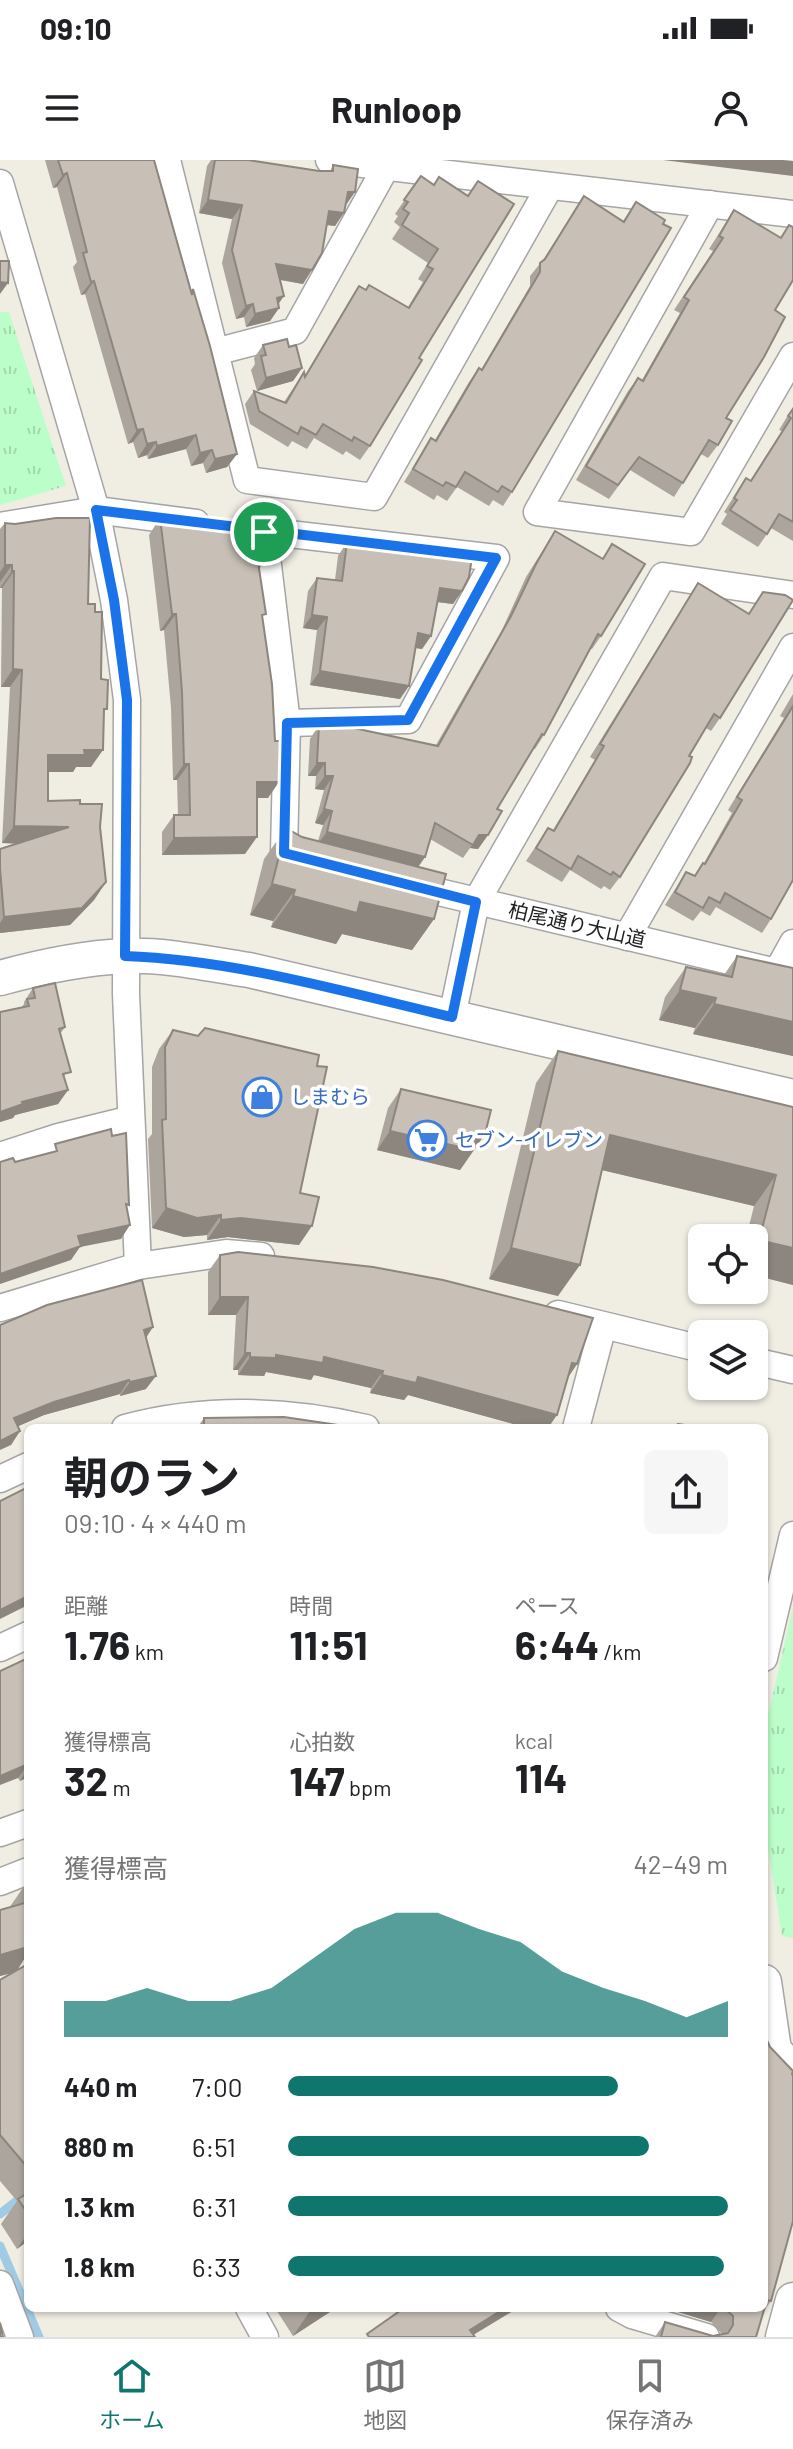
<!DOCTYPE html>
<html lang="ja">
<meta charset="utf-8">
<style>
body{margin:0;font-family:Barlow,"Noto Sans JP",sans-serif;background:#f6f6f6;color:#202124;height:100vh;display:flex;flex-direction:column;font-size:30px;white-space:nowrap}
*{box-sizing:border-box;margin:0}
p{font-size:26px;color:#757577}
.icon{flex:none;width:44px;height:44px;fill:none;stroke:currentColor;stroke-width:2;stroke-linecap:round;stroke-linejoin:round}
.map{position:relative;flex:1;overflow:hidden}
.panel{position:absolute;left:24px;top:1264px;width:744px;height:888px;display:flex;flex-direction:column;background:#fff;border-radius:12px;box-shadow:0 2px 6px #0004}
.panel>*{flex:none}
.buttons{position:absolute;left:688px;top:1064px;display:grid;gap:16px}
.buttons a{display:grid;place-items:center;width:80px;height:80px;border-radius:12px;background:#fff;box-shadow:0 2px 6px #0004;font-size:40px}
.pin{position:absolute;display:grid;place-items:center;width:68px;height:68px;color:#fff;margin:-34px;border:4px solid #fff;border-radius:50%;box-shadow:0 2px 8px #0007}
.round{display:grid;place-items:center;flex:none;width:84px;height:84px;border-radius:12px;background:#f6f6f6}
.head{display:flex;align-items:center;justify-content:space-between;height:136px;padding:0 40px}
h1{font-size:44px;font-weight:700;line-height:60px}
.figures{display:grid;grid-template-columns:repeat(3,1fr);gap:12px;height:136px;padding:8px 40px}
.figures div{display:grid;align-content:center}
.figures b{font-size:40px;font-weight:700}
.figures small{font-size:22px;font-weight:400}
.figures p{font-size:22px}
.chart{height:224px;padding:16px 40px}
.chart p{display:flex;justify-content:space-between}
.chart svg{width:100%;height:144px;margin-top:8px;fill:#0f766e;opacity:.7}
ul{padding:0 40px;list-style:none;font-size:26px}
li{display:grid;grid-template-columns:128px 96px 1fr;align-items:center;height:60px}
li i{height:20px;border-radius:10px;background:#0f766e}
.status{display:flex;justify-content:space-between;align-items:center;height:56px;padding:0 40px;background:#fff;direction:ltr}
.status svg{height:22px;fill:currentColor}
header{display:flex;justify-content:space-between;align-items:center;height:104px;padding:0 40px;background:#fff;font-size:36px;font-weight:700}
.dock{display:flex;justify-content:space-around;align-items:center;height:112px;border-top:2px solid #e0e0e0;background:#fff;font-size:22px;color:#757577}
.dock a{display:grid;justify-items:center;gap:4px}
.dock .selected{color:#0f766e}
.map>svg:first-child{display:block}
.park{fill:url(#park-tufts)}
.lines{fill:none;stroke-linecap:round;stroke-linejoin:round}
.stream{stroke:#a0cbe2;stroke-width:9}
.minor-casing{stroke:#a5a5a5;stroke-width:29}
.tertiary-casing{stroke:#a5a5a5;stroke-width:37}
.minor{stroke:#fff;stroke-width:26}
.tertiary{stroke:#fff;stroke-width:34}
.wall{fill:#aca59d}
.shaded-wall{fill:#8c867f}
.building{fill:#c8c0b6;stroke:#8c867f;stroke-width:2}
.route-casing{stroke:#fff;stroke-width:16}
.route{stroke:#1a73e8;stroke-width:10}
.labels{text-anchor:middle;stroke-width:7;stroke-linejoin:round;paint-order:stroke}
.street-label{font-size:20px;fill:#1e1e1e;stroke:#fff}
.shop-label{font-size:20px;fill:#366cbe;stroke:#fff;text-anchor:start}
</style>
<div class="status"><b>09:10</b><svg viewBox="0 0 49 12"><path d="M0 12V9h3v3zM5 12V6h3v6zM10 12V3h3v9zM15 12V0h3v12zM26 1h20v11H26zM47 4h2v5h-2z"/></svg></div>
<header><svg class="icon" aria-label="menu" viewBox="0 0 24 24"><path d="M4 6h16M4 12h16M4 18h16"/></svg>Runloop<svg class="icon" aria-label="person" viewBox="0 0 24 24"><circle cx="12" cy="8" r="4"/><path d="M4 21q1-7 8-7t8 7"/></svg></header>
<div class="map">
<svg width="793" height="2177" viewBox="0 0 793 2177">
<defs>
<pattern id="park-tufts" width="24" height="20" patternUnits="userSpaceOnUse" patternTransform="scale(2)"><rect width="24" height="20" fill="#bcfeca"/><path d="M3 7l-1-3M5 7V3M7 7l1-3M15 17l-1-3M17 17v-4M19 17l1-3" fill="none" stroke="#a1d9ad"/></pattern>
</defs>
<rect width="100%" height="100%" fill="#f0ede3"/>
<!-- park -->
<g class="park">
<path d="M0 152H9L66 326 0 345Z"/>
<path d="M793 1447V1778L782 1776 764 1662V1573Z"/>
</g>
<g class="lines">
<!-- stream -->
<g class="stream">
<path d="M0 2054 28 2032"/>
<path d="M0 2086 39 2177"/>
</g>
<!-- minor casing -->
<g class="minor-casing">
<g id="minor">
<path d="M167 0 247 320 374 337 550 26"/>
<path d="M329 0 793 54"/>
<path d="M0 23 96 350 114 440 127 540 126 834 138 1106"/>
<path d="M710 44 537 352 691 372 793 196"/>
<path d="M215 192 295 171 386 7"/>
<path d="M0 366 96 350 196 363"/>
<path d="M246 369 496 398 408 560 287 563"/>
<path d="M264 372 287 563 284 693 297 696"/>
<path d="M409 725 793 816"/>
<path d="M627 777 793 487"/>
<path d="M777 812 793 783"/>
<path d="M452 857 476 742 663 416 793 435"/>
<path d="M0 996 58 977 131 959"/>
<path d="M0 1148 138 1106 226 1093 261 1096"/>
<path d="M558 1154 702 1189"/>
<path d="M754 1201 793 1210"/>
<path d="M125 1268C203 1247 287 1249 366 1268"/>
<path d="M576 1268 603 1166"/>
<path d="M0 1319 28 1306"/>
<path d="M0 1488 28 1475"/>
<path d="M764 1498 793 1375"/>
<path d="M0 1673 28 1663"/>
<path d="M0 1722 28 1711"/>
<path d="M0 2124 20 2177"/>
<path d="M249 2148 265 2177"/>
<path d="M619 2148 632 2155 706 2177"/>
</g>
</g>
<!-- tertiary casing -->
<g class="tertiary-casing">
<g id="tertiary">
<path d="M0 818C40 807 83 798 124 796 165 794 208 804 249 810L793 937"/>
<path d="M764 1822 774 1890 793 1912"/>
<path d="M783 2177 793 2140"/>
</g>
</g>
<!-- minor -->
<use href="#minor" class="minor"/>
<!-- tertiary -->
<use href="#tertiary" class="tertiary"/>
</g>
<!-- wall -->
<g class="wall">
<path d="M45 0H154L192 132 193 129 237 294 227 307 206 313 203 303 191 306 186 289 148 299 147 295 138 298 133 282 128 284 85 134 81 135 73 107 77 102 57 27 53 28Z"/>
<path d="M211 0H248L319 11H330L333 5 346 45 335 66 327 65 303 124 280 120 279 148 270 161 246 167 244 157 236 159 222 103 232 59 199 53 207 6Z"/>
<path d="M421 16 434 25 468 35 419 198 370 286 360 300 346 291 343 295 314 278 307 289 292 281 288 287 250 264 245 244 254 231 284 242 304 212 305 216 350 140 359 126 366 130 369 125 408 147 423 122 418 119 428 103 392 79 400 67 394 62 398 56 395 54Z"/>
<path d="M584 36 623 61 636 42 512 332 503 346 493 340 489 346 457 327 447 341 437 335 434 340 404 322 431 278 435 280 469 222 479 208 481 210 530 126V116L543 100Z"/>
<path d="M734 50 780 78 789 65 775 150 726 258 718 285 708 298 701 294 674 337 630 310 609 339 576 320 628 231 638 218 642 220 680 153 674 150 713 91 709 89Z"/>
<path d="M263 185 289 187 302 208 293 221 257 231 251 210 255 204 254 198Z"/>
<path d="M793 247V381L771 368 758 387 721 364 727 354 724 352 746 318 750 321 782 271 779 270Z"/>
<path d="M160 358 249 379 265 401 259 409 262 460 268 638H257L245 694 162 695V672L174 655H178L177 620H173L171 548 164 470 160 471 149 375Z"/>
<path d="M5 363 95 452 103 554 91 607H76L73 612H48V641L80 644 100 667 106 722 94 740 70 765 0 773V689L16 684 2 683 10 527H1L2 428H0V369Z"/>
<path d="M555 371 602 399 612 384 601 476 592 489 590 488 544 575 535 589 533 588 497 649 488 675 478 689 470 688 463 698 430 679 425 697 418 707 434 759 412 790 342 774 336 784 271 767 273 761 250 755 264 699 286 668 302 677 318 681 323 665 315 663 324 630 315 629 316 616H308L310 579 319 565 436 585 502 470 526 417Z"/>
<path d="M347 382 462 431 453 444 437 442 431 476 422 489 416 488 400 539 310 525 317 470 303 468 308 431 317 418 335 420 338 396Z"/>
<path d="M698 423 748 454 763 432 720 558 711 571 706 568 620 717 610 730 604 726 601 729 570 710 562 722 526 701 548 668 553 670 595 600 590 597Z"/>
<path d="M793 534V720L771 759 762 773 716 747 710 756 701 751 693 761 665 745 686 712 694 716 704 703 732 653 728 650 784 558 780 556Z"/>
<path d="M737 796 793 808V896L693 874 695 868 659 860 665 837 686 807 724 815Z"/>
<path d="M33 828 65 867 60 874 65 920 68 930 58 944 15 955 13 958 0 962V852L22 847 24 844V842Z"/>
<path d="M173 870 300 1033 299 1085 228 1077 207 1080V1075L184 1077 152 1068 148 979 152 974V907L159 889Z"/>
<path d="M558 891 793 947V1125L754 1115V1078H746L754 1046 602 1010 558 1136 489 1119 536 923Z"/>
<path d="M401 929 485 974 460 1010 377 990 388 948Z"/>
<path d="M220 1095 577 1204 568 1217 548 1268H528L408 1235 404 1240 370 1233 371 1228 314 1215 311 1220 266 1212 264 1216 238 1215V1210H233L236 1155H208V1112Z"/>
<path d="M0 1165 146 1178V1229L120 1236V1234L44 1255 18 1266 20 1271 11 1285Z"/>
<path d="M204 1258 358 1268H197Z"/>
<path d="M28 1498V1617L20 1621 18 1618Z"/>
<path d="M28 1724V1796H26L17 1810 28 1804V2087L25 2083 17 2089 1 2064 17 2041 0 2021V1820L12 1813 0 1816V1750L9 1748 25 1725Z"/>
<path d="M770 1887 792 1915 771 2141 763 2152 756 2177H655L665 2162 713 2176 721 2175V2173L711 2162 665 2148H764Z"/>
<path d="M275 2148H336L293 2176Z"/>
</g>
<!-- shaded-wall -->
<g class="shaded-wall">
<path d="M663 0H783L793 1V16Z"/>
<path d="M67 13 57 27 53 28 63 15Z"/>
<path d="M348 32H355L346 45Z"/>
<path d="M208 40 242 45 232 59 199 53Z"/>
<path d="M329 51 344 53 335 66 320 64Z"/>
<path d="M276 104 312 110 303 124 266 117Z"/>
<path d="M94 121 85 134 81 135 91 122Z"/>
<path d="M0 122 8 123 0 134Z"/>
<path d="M284 136 275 149 279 148 270 161 246 167 255 154 277 138Z"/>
<path d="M253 144 244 157 236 159 246 146Z"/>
<path d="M302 208 293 221 257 231 266 218Z"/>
<path d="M143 269 133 282 128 284 137 270Z"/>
<path d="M196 275 186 289 148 299 157 286Z"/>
<path d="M156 282 147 295 138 298 147 284Z"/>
<path d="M212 290 203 303 191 306 200 293Z"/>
<path d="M237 294 227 307 206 313 215 299Z"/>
<path d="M5 405H12L0 422V412Z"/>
<path d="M12 411H14L2 428H0Z"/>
<path d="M440 428 462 431 453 444 430 441Z"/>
<path d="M172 454H176L164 470 160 471Z"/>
<path d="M312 455 327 457 317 470 303 468Z"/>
<path d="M418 473 431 476 422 489 409 487Z"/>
<path d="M13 509 22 510 10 527H1Z"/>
<path d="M320 511 409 526 400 539 310 525Z"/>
<path d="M84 590H103L91 607H76L73 612H36L48 595Z"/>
<path d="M317 603H325L316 616H308Z"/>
<path d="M184 604H189L177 620H173Z"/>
<path d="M325 616H333L324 630 315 629Z"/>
<path d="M257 622H279L268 638H245Z"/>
<path d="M324 649 332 651 323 665 315 663Z"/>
<path d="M14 666 69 667 57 684 2 683Z"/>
<path d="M327 672 425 697 416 710 317 685Z"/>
<path d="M479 675H488L478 689 470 688Z"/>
<path d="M257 677 245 694 162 695 174 678Z"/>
<path d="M106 722 94 740 70 765 0 773V763L4 757Z"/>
<path d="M272 724 295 730 273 761 250 755Z"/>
<path d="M293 736 360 742 434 759 412 790 342 774 336 784 271 767Z"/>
<path d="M680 830 716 838 695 868 659 860Z"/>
<path d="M714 844 793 862V896L693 874Z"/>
<path d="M68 930 58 944 15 955 13 958 0 962V952L22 942Z"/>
<path d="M390 971 478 972 485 974 460 1010 377 990Z"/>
<path d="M610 975 776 1015 754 1046 589 1007Z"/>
<path d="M166 1048 221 1055 207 1075 184 1077 152 1068Z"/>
<path d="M241 1058 312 1066 299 1085 228 1077 207 1080 221 1060Z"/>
<path d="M130 1065 121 1079 80 1087 71 1100 0 1124V1114L78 1076Z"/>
<path d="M759 1080 793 1088V1125L754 1115V1087Z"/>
<path d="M511 1088 580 1105 558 1136 489 1119Z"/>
<path d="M220 1137H248L236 1155H208Z"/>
<path d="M153 1167 144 1181V1170Z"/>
<path d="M245 1193H250L238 1210H233Z"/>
<path d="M276 1195 324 1197 383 1211 371 1228 314 1215 311 1220 266 1212 264 1216 238 1215 250 1197Z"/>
<path d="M572 1203 577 1204 565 1222Z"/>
<path d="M382 1215 418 1217 557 1255 548 1268H528L408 1235 404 1240 370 1233Z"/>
<path d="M156 1216 146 1229 120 1236 130 1222Z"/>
<path d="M129 1220 120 1234 44 1255 5 1272 14 1258 54 1242Z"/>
<path d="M20 1271 11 1285 0 1290V1281Z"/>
<path d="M28 1436V1445L0 1459V1450Z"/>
<path d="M28 1604 18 1618 0 1625V1616Z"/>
<path d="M28 1609V1617L20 1621Z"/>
<path d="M28 1778V1796H26L16 1812 0 1816V1795Z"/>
<path d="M28 2073V2079L25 2083 17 2089Z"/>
<path d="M312 2148H336L293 2176Z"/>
<path d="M505 2148H518L470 2177V2170Z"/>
<path d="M665 2148H721L711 2162Z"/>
</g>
<!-- building -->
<g class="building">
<path d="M58 0H154L192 135 193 129 210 186 237 294 215 299 212 290 200 293 196 275 157 286 156 282 147 284 143 269 137 270 94 121 91 122 83 93 87 92 67 13 63 15Z"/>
<path d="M215 0H248L319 11H333V5L358 9 355 32H348L344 53 329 51 322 93 312 110 276 104 284 136 277 138 279 148 255 154 253 144 246 146 232 90 242 45 208 40Z"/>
<path d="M421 16 434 25 439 17 468 36 478 21 514 44 419 198 422 200 370 286 354 277 352 281 323 264 316 275 301 267 298 274 259 251 254 231 286 243 304 212 305 217 359 126 366 130 369 125 409 148 433 109 427 106 438 89 402 65 409 53 403 49 408 42 404 40Z"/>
<path d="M584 36 624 62 636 42 665 60 663 64 671 68 512 332 502 326 498 332 465 312 456 327 446 322 443 326 413 309 431 278 436 281 479 208 482 210 540 112V103L545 99Z"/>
<path d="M734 50 781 78 789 65 793 67V120L775 150 785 157 764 197 726 258 732 261 718 285 709 280 683 323 639 297 618 325 586 306 638 218 643 221 689 140 684 137 723 78 719 76Z"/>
<path d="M0 101H9L8 123 0 122Z"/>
<path d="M287 179 289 187 296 185 302 208 266 218 261 196 266 195 263 185Z"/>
<path d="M793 249V362L779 354 767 374 730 350 737 340 734 338 746 318 751 321 791 258 788 256Z"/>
<path d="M169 357 247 366 249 379 262 378 265 401 258 402 266 454 262 455 272 524 275 581H280L279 622H257V677L174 678V655H190L189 604H184L182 532 176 454H172L160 358Z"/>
<path d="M56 358H90L88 444H95V452H102L101 519 108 520 107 549H104L103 590H84L85 595H48V641L80 640V644H102L100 667 106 722 82 748 4 757 0 708V689L69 667 14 666 22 510 13 509 14 411H12V405H5V363L15 364Z"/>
<path d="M555 371 603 399 612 384 645 404 601 476 598 474 544 575 542 574 497 649 502 651 488 675H479L473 685 435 663 425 697 327 672 332 651 324 649 333 616H325V603H317L319 565 349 567 438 586 511 456 536 404Z"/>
<path d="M347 382 472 397 469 417 462 431 440 428 431 476 418 473 409 526 320 511 327 457 312 455 317 418 342 421Z"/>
<path d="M698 423 749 454 763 432 785 435 793 440 720 558 714 554 689 596 692 597 690 603 620 717 613 712 611 715 578 696 571 709 536 688 548 668 554 671 604 586 600 584Z"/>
<path d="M793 546V720L771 759 725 733 720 743 709 737 703 748 675 732 686 712 695 716 703 703 705 704 742 640 737 637Z"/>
<path d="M286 668 302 677 446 714 434 759 360 742 357 753 293 736 295 730 272 724Z"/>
<path d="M737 796 793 808V862L714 844 716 838 680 830 686 807 732 817Z"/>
<path d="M55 823 65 867 59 869 71 912 63 914 68 930 22 942 23 944 0 952V852L29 846 27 839 35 838 33 828Z"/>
<path d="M205 868 319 895 317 906 327 907 300 1033 319 1037 312 1066 241 1058 221 1060V1055L197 1058 166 1048 162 960 166 959 165 887 173 870 198 876Z"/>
<path d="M558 891 793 947V1088L759 1080 776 1015 610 975 580 1105 511 1088Z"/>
<path d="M401 929 491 950 485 974 478 972 473 990 390 971Z"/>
<path d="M111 969 112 976 126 973 129 1045 126 1044 130 1065 78 1076 81 1086 0 1114V1002L13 998 15 1002 57 991 55 984Z"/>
<path d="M238 1092 373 1107 443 1120 593 1158 577 1204 572 1203 557 1255 418 1217 416 1223 382 1215 383 1211 324 1197 323 1203 276 1195V1198L250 1197V1193H245L248 1137H220V1095Z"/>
<path d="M142 1120 153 1167 144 1170 156 1216 130 1222 129 1220 54 1242 14 1258 20 1271 0 1281V1165L47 1145Z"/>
<path d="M284 1257 358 1268H204V1258Z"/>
<path d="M678 1264 698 1267 699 1268H672Z"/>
<path d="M28 1327V1436L0 1450V1341Z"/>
<path d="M28 1498V1605V1604L0 1616V1511Z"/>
<path d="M28 1742V1787L0 1795V1750Z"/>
<path d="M28 1804V2008L0 1975V1820Z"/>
<path d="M764 1874 770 1887 793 1911 792 1914 793 1916V2061L771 2141 767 2140 756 2177H661L665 2162 713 2176 728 2173 733 2165V2156L724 2148H764Z"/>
<path d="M28 2033V2054L18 2039Z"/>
<path d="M404 2148H505L470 2170 475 2177H369L367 2174Z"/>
<path d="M0 2163 3 2177H0Z"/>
</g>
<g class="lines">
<!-- route casing -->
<g class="route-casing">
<path id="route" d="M96 350 496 398 408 560 287 563 284 693 476 742 452 857C344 832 236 800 125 796L127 540 114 440Z"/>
</g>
<!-- route -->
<use href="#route" class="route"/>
</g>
<!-- icons -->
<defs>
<g id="shop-ring" transform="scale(2)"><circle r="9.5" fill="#fff" stroke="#3f7fe0" stroke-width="1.5"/><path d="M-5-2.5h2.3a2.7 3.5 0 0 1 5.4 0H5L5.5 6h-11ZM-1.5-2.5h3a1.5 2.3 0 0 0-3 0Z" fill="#3f7fe0"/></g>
<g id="supermarket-ring" transform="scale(2)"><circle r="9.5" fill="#fff" stroke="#3f7fe0" stroke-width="1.5"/><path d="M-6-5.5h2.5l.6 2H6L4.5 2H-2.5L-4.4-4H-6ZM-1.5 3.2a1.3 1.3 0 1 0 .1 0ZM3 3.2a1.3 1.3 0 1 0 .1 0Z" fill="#3f7fe0"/></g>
</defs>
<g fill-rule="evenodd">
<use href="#shop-ring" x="262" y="937"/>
<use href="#supermarket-ring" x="427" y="980"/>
</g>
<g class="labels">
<!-- street labels -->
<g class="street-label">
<text transform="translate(577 765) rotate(13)" y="7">柏尾通り大山道</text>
</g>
<!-- shop labels -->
<g class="shop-label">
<text x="290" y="944">しまむら</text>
<text x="455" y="987">セブン-イレブン</text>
</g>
</g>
</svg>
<div class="buttons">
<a><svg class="icon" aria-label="locate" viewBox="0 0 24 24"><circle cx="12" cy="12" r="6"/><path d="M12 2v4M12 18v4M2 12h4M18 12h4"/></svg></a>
<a><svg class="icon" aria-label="layers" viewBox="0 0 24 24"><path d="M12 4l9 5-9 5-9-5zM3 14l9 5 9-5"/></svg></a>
</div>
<div class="pin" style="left:264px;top:372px;background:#1e9e55"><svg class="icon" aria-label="arrive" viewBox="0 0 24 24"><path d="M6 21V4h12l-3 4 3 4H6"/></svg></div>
<section class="panel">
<div class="head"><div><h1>朝のラン</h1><p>09:10 · 4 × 440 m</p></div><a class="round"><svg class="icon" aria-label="share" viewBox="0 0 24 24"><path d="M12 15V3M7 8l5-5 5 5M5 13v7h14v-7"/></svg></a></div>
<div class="figures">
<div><p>距離</p><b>1.76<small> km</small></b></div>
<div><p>時間</p><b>11:51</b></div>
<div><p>ペース</p><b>6:44<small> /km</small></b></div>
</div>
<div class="figures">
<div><p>獲得標高</p><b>32<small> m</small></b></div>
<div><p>心拍数</p><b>147<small> bpm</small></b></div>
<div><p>kcal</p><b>114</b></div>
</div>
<div class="chart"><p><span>獲得標高</span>42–49 m</p>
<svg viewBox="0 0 160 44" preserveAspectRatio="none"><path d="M0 44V33L10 33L20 29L30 33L40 33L50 29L60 20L70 11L80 6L90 6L100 11L110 15L120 24L130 29L140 33L150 38L160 33V44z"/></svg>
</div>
<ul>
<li><b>440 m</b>7:00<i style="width:75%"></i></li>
<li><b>880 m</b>6:51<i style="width:82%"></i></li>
<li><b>1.3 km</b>6:31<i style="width:100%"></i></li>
<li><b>1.8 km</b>6:33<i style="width:99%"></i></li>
</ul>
</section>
</div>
<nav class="dock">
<a class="selected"><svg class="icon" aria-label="home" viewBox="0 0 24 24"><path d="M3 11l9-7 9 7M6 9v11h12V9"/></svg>ホーム</a>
<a><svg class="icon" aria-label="map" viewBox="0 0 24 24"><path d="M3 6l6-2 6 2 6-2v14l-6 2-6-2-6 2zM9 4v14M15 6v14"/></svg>地図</a>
<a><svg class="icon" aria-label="saved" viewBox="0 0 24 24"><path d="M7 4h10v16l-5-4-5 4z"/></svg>保存済み</a>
</nav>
